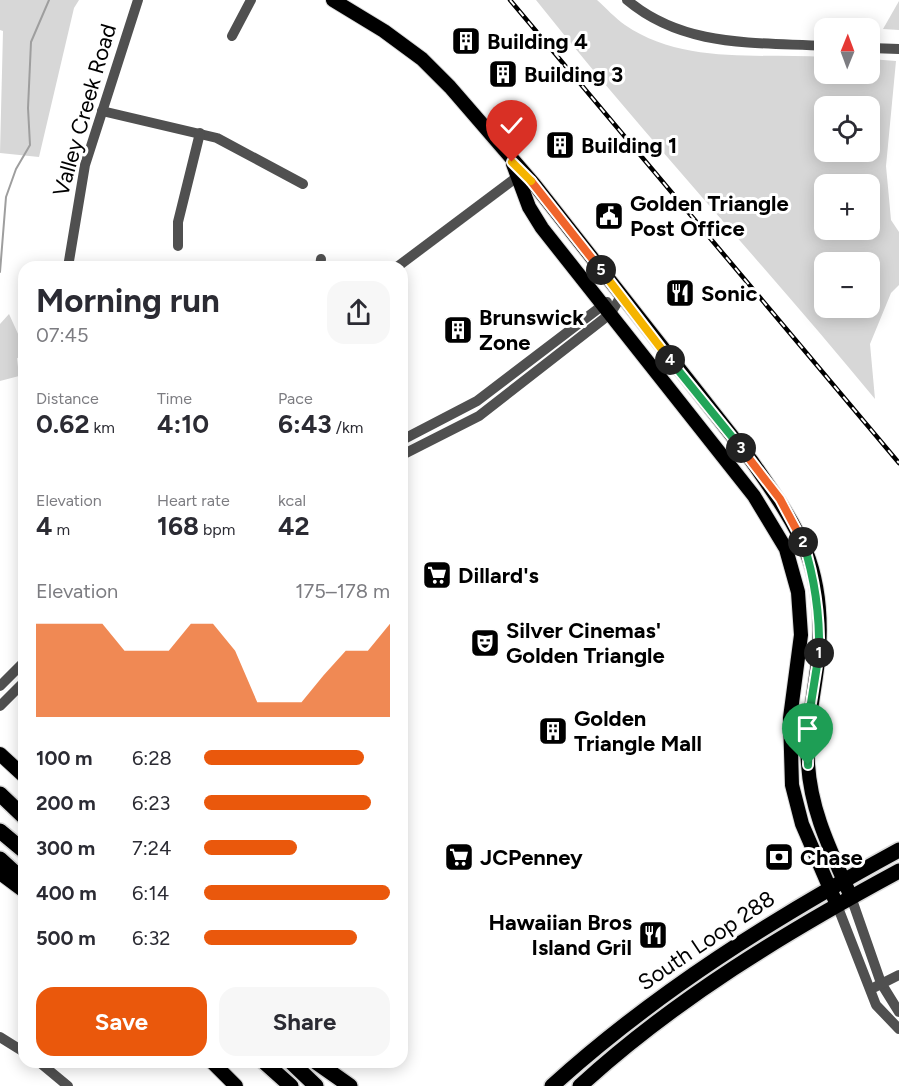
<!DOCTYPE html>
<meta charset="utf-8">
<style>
body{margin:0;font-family:Figtree,sans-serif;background:#f7f7f7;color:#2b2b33;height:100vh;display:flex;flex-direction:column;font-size:22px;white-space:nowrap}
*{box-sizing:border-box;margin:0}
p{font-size:20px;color:#7c7c81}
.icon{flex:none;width:33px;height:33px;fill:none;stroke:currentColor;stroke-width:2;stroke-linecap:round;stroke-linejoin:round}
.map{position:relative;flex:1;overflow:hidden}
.sheet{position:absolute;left:18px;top:261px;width:390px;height:807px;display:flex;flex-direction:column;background:#fff;border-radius:18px;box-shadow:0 3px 15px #0003}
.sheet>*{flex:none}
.needle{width:39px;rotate:1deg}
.fabs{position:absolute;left:814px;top:18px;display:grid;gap:12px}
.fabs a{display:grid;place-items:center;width:66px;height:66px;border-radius:12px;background:#fff;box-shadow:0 3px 15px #0003;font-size:30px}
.pin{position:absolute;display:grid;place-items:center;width:51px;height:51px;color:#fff;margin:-62px -26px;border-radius:50% 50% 50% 0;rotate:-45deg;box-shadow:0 0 6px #0007}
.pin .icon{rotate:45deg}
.km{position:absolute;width:30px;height:30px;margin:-15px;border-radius:50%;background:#222;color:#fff;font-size:16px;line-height:30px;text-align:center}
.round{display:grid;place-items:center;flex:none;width:63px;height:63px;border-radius:18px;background:#f7f7f7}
.overview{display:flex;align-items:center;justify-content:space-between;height:102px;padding:0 18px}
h1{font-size:33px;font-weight:700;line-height:45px}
.stats{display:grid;grid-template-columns:repeat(3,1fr);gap:9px;height:102px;padding:6px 18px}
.stats div{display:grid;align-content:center}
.stats b{font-size:26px;font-weight:700}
.stats small{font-size:16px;font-weight:400}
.stats p{font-size:16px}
.chart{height:168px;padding:12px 18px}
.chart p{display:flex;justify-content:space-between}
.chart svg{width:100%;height:108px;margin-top:6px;fill:#ea580c;opacity:.7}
.button{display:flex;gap:12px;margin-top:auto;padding:12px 18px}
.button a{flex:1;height:69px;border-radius:18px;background:#ea580c;color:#fff;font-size:24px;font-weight:700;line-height:69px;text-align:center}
.button a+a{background:#f7f7f7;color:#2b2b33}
ul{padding:0 18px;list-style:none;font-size:20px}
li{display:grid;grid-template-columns:96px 72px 1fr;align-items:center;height:45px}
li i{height:15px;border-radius:8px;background:#ea580c}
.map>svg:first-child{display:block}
.green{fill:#d7d7d7;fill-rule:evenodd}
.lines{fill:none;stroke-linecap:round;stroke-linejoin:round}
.stream{stroke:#9e9e9e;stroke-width:2}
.major-casing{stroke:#dbdbdb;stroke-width:16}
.highway-casing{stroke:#dbdbdb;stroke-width:18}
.minor{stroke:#505050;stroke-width:10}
.major{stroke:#000;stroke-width:14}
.highway{stroke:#000;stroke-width:15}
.rail-casing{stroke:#000;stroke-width:4.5}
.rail{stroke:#fff;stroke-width:2;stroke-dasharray:7;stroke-linecap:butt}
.split-1-casing{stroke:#fff;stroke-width:12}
.split-2-casing{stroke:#fff;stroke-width:12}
.split-3-casing{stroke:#fff;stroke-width:12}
.split-4-casing{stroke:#fff;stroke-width:12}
.split-5-casing{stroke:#fff;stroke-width:12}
.split-6-casing{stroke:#fff;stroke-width:12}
.split-7-casing{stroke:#fff;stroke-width:12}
.split-1{stroke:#22a559;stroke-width:8}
.split-2{stroke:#22a559;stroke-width:8}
.split-3{stroke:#f0652b;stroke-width:8}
.split-4{stroke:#22a559;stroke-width:8}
.split-5{stroke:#f5b400;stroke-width:8}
.split-6{stroke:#f0652b;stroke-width:8}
.split-7{stroke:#f5b400;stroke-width:8}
.labels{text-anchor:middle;stroke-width:6;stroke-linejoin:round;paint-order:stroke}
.poi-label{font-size:22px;font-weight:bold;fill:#000;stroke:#fff;text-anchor:start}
.street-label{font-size:22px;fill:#000;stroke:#fff}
</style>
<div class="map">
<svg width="899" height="1086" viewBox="0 0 899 1086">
<rect width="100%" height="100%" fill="#fff"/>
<!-- green -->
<g class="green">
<path d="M0 0H79L74 8 39 157 0 153 3 31 0 30Z"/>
<path d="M536 0H597C606 8 615 18 625 25 683 65 759 53 825 57V74H870V59L896 61 886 166 891 220 899 232V285L891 293 870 344 875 399C764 264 645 137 536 0ZM870 106V152H825V106ZM825 184H870V230H825ZM870 262V308H825V262Z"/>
<path d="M899 1V30L883 29Z"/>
<path d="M9 314 24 347V359L17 358 19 376 0 381V324Z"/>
</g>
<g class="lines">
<!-- stream -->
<path class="stream" d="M0 272 6 197 16 169 30 145 28 108 31 42 49 0"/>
<!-- major casing -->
<g class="major-casing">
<g id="major">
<path d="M333 0 384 31 422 59 450 87 534 184 751 460C798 528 825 564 819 651 816 689 805 726 808 764 811 813 832 853 851 897"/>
<path d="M513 164 529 207 542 228 754 496 786 549 798 592 801 635 790 718 792 785 802 824 837 905"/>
<path d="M0 754 24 776"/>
<path d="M0 873 24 891"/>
<path d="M212 1062 236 1086"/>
</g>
</g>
<!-- highway casing -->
<g class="highway-casing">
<g id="highway">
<path d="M0 794 24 817"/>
<path d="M0 831 24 851"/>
<path d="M0 859 24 881"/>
<path d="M264 1062 291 1086"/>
<path d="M291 1062 316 1086"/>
<path d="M316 1062 350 1086"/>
<path d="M552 1086C657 991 774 918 899 850"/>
<path d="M580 1086C675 999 786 932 899 871"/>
</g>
</g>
<!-- minor -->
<g class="minor">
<path d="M627 0C684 48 754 42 825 46"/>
<path d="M232 36 251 0"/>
<path d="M870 48 899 49"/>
<path d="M102 111 217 138 303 184"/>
<path d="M178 246V222L200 133"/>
<path d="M68 267 85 165 138 0"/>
<path d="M320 267 321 259"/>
<path d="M397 267 517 177"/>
<path d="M402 440 477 401 607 302"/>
<path d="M402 455 479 416 601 321 611 313 621 296"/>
<path d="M0 686 24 662"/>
<path d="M0 706 24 682"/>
<path d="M851 897 881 983 899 1012"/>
<path d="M837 905 876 1005 899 1029"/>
<path d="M875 987 899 975"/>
<path d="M0 1037 24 1052"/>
<path d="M39 1062 68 1086"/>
</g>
<!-- major -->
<use href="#major" class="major"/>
<!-- highway -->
<use href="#highway" class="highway"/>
<!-- rail casing -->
<g class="rail-casing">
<path id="rail" d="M510 0 899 463"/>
</g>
<!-- rail -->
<use href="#rail" class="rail"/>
</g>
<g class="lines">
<!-- split-1 casing -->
<g class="split-1-casing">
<path id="split-1" d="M808 765V722L819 653"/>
</g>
<!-- split-2 casing -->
<g class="split-2-casing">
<path id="split-2" d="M803 542C815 579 820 613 819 653"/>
</g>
<!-- split-3 casing -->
<g class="split-3-casing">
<path id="split-3" d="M741 448 780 499 803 542"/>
</g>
<!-- split-4 casing -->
<g class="split-4-casing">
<path id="split-4" d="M670 360 741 448"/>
</g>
<!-- split-5 casing -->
<g class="split-5-casing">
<path id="split-5" d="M601 270 670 360"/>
</g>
<!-- split-6 casing -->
<g class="split-6-casing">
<path id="split-6" d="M531 181 601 270"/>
</g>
<!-- split-7 casing -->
<g class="split-7-casing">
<path id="split-7" d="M512 162 531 181"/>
</g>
<!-- split-1 -->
<use href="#split-1" class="split-1"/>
<!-- split-2 -->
<use href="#split-2" class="split-2"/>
<!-- split-3 -->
<use href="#split-3" class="split-3"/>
<!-- split-4 -->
<use href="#split-4" class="split-4"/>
<!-- split-5 -->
<use href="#split-5" class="split-5"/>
<!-- split-6 -->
<use href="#split-6" class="split-6"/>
<!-- split-7 -->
<use href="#split-7" class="split-7"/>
</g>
<!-- icons -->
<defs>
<g id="building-square" transform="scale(1.5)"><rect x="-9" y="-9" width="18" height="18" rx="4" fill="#000" stroke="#fff"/><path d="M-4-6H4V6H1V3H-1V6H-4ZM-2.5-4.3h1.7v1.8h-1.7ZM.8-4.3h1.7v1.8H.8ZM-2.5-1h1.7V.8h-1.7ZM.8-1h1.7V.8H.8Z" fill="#fff"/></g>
<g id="civic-square" transform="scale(1.5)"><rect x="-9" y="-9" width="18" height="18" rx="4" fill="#000" stroke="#fff"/><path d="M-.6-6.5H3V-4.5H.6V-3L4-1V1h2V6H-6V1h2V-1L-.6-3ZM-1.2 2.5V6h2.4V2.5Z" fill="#fff"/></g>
<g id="restaurant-square" transform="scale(1.5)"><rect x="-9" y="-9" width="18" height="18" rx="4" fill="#000" stroke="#fff"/><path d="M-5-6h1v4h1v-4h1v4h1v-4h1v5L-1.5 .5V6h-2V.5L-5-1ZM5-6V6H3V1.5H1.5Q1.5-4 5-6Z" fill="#fff"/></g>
<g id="supermarket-square" transform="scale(1.5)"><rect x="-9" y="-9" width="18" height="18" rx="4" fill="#000" stroke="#fff"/><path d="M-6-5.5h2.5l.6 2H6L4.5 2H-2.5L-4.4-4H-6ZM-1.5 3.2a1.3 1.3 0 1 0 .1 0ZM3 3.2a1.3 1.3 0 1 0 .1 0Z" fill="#fff"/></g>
<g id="theatre-square" transform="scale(1.5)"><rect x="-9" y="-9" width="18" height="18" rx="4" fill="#000" stroke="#fff"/><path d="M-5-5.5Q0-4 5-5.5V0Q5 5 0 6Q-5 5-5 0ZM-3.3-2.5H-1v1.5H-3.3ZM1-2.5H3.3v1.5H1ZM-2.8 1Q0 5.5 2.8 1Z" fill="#fff"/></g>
<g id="bank-square" transform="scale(1.5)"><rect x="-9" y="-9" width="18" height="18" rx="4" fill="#000" stroke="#fff"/><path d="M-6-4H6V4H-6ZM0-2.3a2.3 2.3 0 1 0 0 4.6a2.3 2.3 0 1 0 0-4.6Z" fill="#fff"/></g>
</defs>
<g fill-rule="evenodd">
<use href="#building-square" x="466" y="41"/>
<use href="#building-square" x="503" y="74"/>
<use href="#building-square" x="560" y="145"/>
<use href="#civic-square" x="609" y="216"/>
<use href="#restaurant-square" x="680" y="293"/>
<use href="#building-square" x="458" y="330"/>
<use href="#supermarket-square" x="437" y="575"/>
<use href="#theatre-square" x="485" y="643"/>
<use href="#building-square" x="553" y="731"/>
<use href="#supermarket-square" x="459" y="857"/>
<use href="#bank-square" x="779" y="857"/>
<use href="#restaurant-square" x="653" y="935"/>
</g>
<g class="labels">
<!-- poi labels -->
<g class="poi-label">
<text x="487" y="49">Building 4</text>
<text x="524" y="82">Building 3</text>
<text x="581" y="153">Building 1</text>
<text x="630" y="211">Golden Triangle<tspan x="630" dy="25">Post Office</tspan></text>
<text x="701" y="301">Sonic</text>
<text x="479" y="325">Brunswick<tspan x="479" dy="25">Zone</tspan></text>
<text x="458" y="583">Dillard's</text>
<text x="506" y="638">Silver Cinemas'<tspan x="506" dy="25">Golden Triangle</tspan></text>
<text x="574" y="726">Golden<tspan x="574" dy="25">Triangle Mall</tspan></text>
<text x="480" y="865">JCPenney</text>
<text x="800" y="865">Chase</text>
<text x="632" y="930" text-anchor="end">Hawaiian Bros<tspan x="632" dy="25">Island Gril</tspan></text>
</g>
<!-- street labels -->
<g class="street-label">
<text transform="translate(84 110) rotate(-74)" y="8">Valley Creek Road</text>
<text transform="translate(706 940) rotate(-34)" y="8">South Loop 288</text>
</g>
</g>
</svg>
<div class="fabs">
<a><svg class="needle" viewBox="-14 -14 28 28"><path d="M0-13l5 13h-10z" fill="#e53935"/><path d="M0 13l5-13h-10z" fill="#7c7c81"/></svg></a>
<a><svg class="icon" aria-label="locate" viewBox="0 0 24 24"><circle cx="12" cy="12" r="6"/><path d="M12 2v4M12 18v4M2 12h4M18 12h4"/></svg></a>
<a>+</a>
<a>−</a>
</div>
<div class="pin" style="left:808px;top:765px;background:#1e9e55"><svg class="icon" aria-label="arrive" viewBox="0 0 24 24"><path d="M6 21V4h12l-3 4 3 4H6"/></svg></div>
<div class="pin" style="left:512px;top:162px;background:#d93025"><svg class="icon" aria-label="check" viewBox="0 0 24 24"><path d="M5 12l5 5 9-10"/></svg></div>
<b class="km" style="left:819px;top:653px">1</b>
<b class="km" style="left:803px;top:542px">2</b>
<b class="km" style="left:741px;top:448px">3</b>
<b class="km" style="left:670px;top:360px">4</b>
<b class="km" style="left:601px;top:270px">5</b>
<section class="sheet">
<div class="overview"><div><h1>Morning run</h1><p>07:45</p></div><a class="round"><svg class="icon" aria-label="share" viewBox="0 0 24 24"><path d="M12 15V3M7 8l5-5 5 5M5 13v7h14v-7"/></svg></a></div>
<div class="stats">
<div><p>Distance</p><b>0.62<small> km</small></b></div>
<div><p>Time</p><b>4:10</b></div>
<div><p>Pace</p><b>6:43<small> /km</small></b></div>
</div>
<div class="stats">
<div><p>Elevation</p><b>4<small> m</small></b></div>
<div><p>Heart rate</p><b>168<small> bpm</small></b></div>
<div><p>kcal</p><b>42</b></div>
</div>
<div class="chart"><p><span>Elevation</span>175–178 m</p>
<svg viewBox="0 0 160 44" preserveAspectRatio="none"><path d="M0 44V6L10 6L20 6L30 6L40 17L50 17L60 17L70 6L80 6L90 17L100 38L110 38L120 38L130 27L140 17L150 17L160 6V44z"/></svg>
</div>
<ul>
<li><b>100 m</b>6:28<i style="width:86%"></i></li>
<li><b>200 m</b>6:23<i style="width:90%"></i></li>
<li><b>300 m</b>7:24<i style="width:50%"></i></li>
<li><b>400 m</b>6:14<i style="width:100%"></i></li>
<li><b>500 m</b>6:32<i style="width:82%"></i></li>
</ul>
<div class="button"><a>Save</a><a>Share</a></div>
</section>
</div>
